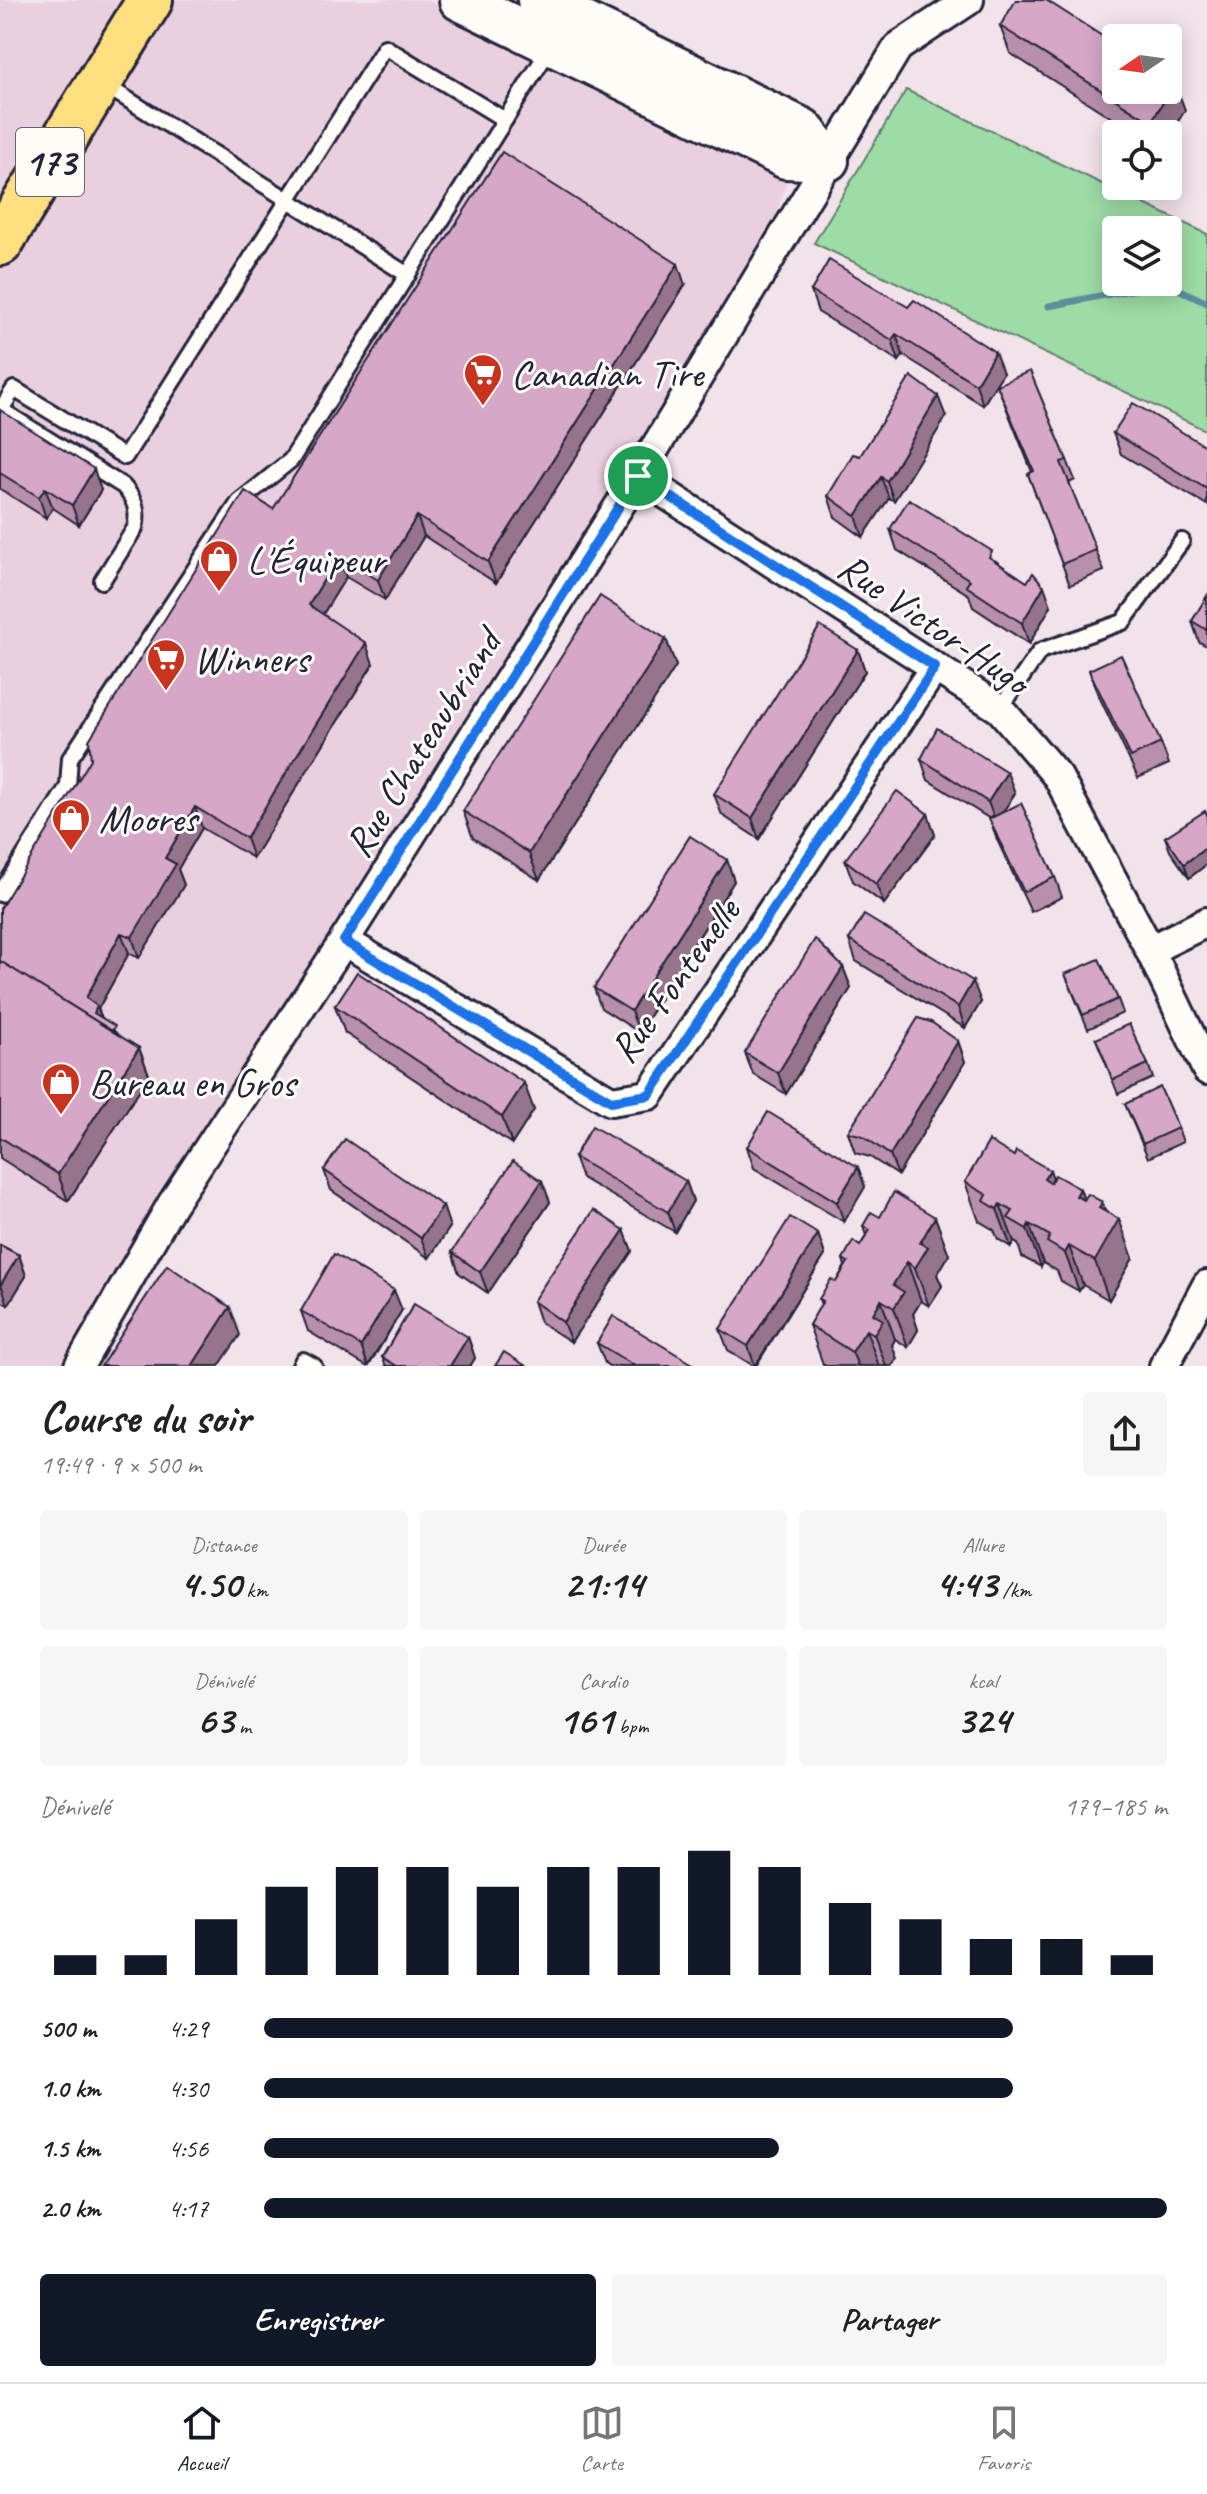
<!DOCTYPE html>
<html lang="fr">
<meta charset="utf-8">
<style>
body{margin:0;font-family:Caveat,sans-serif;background:#f6f6f6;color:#222;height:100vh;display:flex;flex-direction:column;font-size:30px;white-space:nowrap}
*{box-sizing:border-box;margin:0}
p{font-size:26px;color:#767676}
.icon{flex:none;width:44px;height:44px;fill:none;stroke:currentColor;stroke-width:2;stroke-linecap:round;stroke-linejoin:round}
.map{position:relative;height:1366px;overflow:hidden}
.panel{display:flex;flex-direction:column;background:#fff;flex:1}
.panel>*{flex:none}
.needle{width:52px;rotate:257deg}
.controls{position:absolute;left:1102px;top:24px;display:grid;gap:16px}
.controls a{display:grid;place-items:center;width:80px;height:80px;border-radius:8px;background:#fff;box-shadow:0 4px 20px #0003;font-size:40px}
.pin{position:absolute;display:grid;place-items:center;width:68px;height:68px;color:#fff;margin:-34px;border:4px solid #fff;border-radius:50%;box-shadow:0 2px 8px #0007}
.round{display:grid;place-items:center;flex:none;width:84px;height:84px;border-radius:8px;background:#f6f6f6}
.head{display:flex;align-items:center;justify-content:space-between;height:136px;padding:0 40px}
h1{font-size:44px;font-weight:700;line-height:60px}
.figures{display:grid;grid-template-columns:repeat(3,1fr);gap:12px;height:136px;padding:8px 40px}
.figures div{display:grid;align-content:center;border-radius:8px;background:#f6f6f6;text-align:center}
.figures b{font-size:40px;font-weight:700}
.figures small{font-size:22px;font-weight:400}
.figures p{font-size:22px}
.chart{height:224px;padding:16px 40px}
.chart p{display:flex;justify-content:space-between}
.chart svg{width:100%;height:144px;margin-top:8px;stroke:#111827;stroke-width:6}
.action{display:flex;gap:16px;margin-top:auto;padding:16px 40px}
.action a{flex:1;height:92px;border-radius:8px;background:#111827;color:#fff;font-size:32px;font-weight:700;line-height:92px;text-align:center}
.action a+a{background:#f6f6f6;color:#222}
ul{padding:0 40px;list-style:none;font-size:26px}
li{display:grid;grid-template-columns:128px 96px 1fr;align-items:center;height:60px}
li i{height:20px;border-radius:10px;background:#111827}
.tabs{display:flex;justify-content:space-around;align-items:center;height:112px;border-top:2px solid #e0e0e0;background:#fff;font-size:22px;color:#767676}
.tabs a{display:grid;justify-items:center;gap:4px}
.tabs .selected{color:#111827}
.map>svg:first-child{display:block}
.built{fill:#ead0df}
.green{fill:#9ddca5;stroke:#607f70;stroke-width:2;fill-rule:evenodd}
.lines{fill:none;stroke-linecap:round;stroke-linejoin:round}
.stream{stroke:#5d8e9c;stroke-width:7}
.lane-casing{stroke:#22223b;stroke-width:20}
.street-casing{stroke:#22223b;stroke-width:34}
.secondary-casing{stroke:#22223b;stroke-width:46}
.primary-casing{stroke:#22223b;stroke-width:50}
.lane{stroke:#fdfcf7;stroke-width:14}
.street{stroke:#fdfcf7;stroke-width:28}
.secondary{stroke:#fdfcf7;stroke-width:40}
.primary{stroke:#fddf80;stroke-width:44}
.wall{fill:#b990ac;stroke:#22223b;stroke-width:2}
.shaded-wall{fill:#96758c;stroke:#22223b;stroke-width:2}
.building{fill:#d7a7c8;stroke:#22223b;stroke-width:2}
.route-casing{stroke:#fff;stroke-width:16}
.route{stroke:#1a73e8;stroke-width:10}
.labels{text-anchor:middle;stroke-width:6;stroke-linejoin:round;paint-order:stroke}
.shield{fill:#fdfcf7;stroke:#646373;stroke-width:2}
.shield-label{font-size:38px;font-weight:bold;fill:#22223b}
.poi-label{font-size:40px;fill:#22223b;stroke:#fdfcf7;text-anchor:start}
.street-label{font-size:40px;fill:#22223b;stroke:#fdfcf7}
</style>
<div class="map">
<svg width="1207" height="1366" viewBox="0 0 1207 1366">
<rect width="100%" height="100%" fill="#f2e2e9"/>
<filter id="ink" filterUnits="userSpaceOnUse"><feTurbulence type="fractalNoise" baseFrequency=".0125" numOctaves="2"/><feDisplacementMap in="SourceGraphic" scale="16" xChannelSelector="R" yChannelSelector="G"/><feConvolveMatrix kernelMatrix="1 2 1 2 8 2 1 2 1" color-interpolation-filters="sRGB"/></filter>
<g filter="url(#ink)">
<!-- built -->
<g class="built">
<path d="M0 0H126L0 197Z"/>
<path d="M170 0H427L788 178 773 226 650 441 75 1366H0V269Z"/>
</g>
<!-- green -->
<path class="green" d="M906 90 1207 234V431L814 243ZM1116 230H1168V282H1116Z"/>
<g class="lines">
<!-- stream -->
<path class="stream" d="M1049 306 1166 283 1207 303"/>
<!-- lane casing -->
<g class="lane-casing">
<g id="lane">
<path d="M103 84 408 275"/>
<path d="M1 410 123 486C135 499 139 511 135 528L102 581"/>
<path d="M0 411 14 389 125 457 385 47 505 120"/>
<path d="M1000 709 1040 651 1123 622 1182 541"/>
<path d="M0 894 68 786 70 758 75 751 239 502 291 460 550 48"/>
<path d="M300 1366 303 1360 314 1366"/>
</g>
</g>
<!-- street casing -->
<g class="street-casing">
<g id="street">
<path d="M638 476 1000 709 1058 777 1150 950 1207 1070"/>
<path d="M344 941 611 1101 649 1095 935 667"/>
<path d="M1150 950 1207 922"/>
<path d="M79 1366 172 1204 344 941 638 476 898 47 969 0"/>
<path d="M1164 1366 1207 1285"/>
</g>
</g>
<!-- secondary casing -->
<g class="secondary-casing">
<g id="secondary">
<path d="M460 0 786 158 828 160"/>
<path d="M538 0 803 129 828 160"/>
</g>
</g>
<!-- primary casing -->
<g class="primary-casing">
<path id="primary" d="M0 243 150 0"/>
</g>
<!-- lane -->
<use href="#lane" class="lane"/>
<!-- street -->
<use href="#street" class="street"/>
<!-- secondary -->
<use href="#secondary" class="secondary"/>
<!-- primary -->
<use href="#primary" class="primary"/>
</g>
<!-- wall -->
<g class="wall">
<path d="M1000 26 1185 110 1168 137V134H1137L1010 53Z"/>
<path d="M685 285 496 583 424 536 385 600 346 577 323 614 373 664 253 858 202 828 178 869 184 885 139 958 129 953 98 1009 102 1018 118 1035 139 1048 149 1075 68 1201 0 1158V909L273 509Z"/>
<path d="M811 291 1003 373 983 405 903 355 899 361 818 312Z"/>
<path d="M997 385 1067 460 1075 480 1069 483 1104 571 1070 585 1028 474 1032 472Z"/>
<path d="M0 410 101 490 79 525 53 508 46 518 0 489Z"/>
<path d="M946 417 894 501 889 498 863 537 835 517 828 496 860 456Z"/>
<path d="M1113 433 1207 447V505L1121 454Z"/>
<path d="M890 529 996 561 1051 606 1029 644 973 607 969 595 897 550Z"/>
<path d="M1207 596V646L1199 642 1192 621Z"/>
<path d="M666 639 676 666 539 880 473 838 463 811Z"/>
<path d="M858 650 865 671 759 839 722 815 714 794Z"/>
<path d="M1089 670 1161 743 1169 764 1138 778 1096 690Z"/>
<path d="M921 759 1015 793 1002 813 1055 877 1062 897 1031 912 997 840 990 819 928 780Z"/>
<path d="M928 814 935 835 884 904 853 881 845 860Z"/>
<path d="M1207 814V864L1189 878 1170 851 1165 837Z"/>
<path d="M727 860 734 881 639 1032 601 1008 594 988Z"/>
<path d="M849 940 981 1002 965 1028 856 961Z"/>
<path d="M843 967 851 988 786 1094 753 1074 745 1053Z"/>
<path d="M1065 974 1118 999 1123 1013 1088 1029Z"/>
<path d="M335 1006 534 1110 512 1144 345 1033Z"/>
<path d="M1096 1039 1148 1064 1153 1078 1118 1094Z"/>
<path d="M958 1041 965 1062 898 1175 870 1157 855 1153 848 1132Z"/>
<path d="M1125 1104 1178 1128 1183 1142 1148 1158Z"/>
<path d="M747 1147 858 1167 865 1187 844 1222 754 1168Z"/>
<path d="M574 1157 686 1181 693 1201 675 1232 582 1178Z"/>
<path d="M324 1170 450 1227 429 1258 331 1190Z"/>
<path d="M1053 1178 1080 1189 1084 1200 1106 1212 1133 1258 1109 1300 1083 1285 1079 1291 1061 1281 1057 1271 1043 1263 1041 1267 1022 1257 1018 1244 1014 1242 1011 1247 998 1239 994 1230 979 1221 965 1182Z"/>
<path d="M542 1181 550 1202 488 1293 459 1273 452 1252Z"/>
<path d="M880 1217H935L949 1255 937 1275 942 1286 929 1306 921 1301 913 1314 918 1330 908 1347 895 1339 892 1345 897 1359 892 1366H826L823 1364 809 1325 821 1305 819 1299 836 1282 845 1266 843 1259 860 1246 866 1236 863 1226Z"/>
<path d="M624 1230 632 1251 571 1342 540 1322 533 1301Z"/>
<path d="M818 1234 825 1255 756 1366H754L728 1350 720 1329Z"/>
<path d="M0 1245 19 1255 26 1276 8 1305 0 1301Z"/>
<path d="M402 1310 369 1366H366L308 1331 301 1311Z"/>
<path d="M468 1337 475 1358 470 1366H386L382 1357Z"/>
<path d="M597 1343 696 1366H609L605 1363Z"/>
</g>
<!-- shaded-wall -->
<g class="shaded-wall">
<path d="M1175 83 1185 110 1168 137V134H1155L1151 122Z"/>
<path d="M678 264 685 285 496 583 488 562Z"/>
<path d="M896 334 903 355 899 361 892 340Z"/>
<path d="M995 352 1003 373 983 405 976 384Z"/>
<path d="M938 396 946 417 894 501 887 481Z"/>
<path d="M94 469 101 490 79 525 72 505Z"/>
<path d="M881 477 889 498 863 537 856 516Z"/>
<path d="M45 488 53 508 46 518 39 497Z"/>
<path d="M417 516 424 536 385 600 378 580Z"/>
<path d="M338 556 346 577 316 625 309 605Z"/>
<path d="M1044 586 1051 606 1029 644 1022 623Z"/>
<path d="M666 639 676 666 539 880 529 853Z"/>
<path d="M366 643 373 664 253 858 246 838Z"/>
<path d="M858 650 865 671 759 839 752 818Z"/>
<path d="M1007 772 1015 793 996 823 988 802Z"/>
<path d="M195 807 202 828 178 869 184 885 139 958 132 937 165 858Z"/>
<path d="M928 814 935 835 884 904 876 884Z"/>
<path d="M1207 847V864L1189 878 1184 864Z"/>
<path d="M727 860 734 881 639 1032 631 1011Z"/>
<path d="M121 933 129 953 98 1009 105 1026 103 1030 86 998Z"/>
<path d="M843 967 851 988 786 1094 778 1073Z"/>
<path d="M973 981 981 1002 965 1028 958 1007Z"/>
<path d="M958 1041 965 1062 898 1175 890 1155Z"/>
<path d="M139 1048 149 1075 68 1201 58 1174Z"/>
<path d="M524 1083 534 1110 512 1144 502 1117Z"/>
<path d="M858 1167 865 1187 844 1222 837 1202Z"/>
<path d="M1050 1170 1064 1208 1044 1179Z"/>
<path d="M542 1181 550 1202 488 1293 480 1272Z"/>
<path d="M686 1181 693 1201 675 1232 668 1212Z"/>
<path d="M1080 1189 1094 1228 1076 1196Z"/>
<path d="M1102 1202 1112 1230 1119 1219 1133 1258 1109 1300 1095 1261 1099 1208Z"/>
<path d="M1000 1204 1014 1242 1011 1247 997 1209Z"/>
<path d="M443 1206 450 1227 429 1258 421 1238Z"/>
<path d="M935 1217 949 1255 937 1275 942 1286 929 1306 915 1268 920 1243Z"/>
<path d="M1029 1224 1043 1263 1041 1267 1027 1229Z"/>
<path d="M624 1230 632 1251 571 1342 563 1322Z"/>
<path d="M818 1234 825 1255 755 1366 748 1346Z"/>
<path d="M1069 1246 1083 1285 1079 1291 1065 1253Z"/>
<path d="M19 1255 26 1276 8 1305 1 1284Z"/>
<path d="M907 1262 921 1301 913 1314 918 1330 908 1347 894 1308 893 1285Z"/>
<path d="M394 1290 402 1310 368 1366 361 1346Z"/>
<path d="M881 1300 895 1339 892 1345 897 1359 892 1366H886L874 1334 873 1314Z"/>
<path d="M230 1307 240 1335 219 1366H192Z"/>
<path d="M866 1330 879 1366H858L852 1352Z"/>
<path d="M468 1337 475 1358 470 1366H450Z"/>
</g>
<!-- building -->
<g class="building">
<path d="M1016 0H1046L1116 45V90H1168V78L1175 83 1151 122 1000 26Z"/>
<path d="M502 152 678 264 488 562 417 516 378 580 338 556 309 605 366 643 246 838 195 807 165 858 176 864 132 937 121 933 86 998 97 1006 94 1013 115 1026 112 1031 0 961V909L91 759 89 740 245 491 273 509Z"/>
<path d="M829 260 908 307 914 300 995 352 976 384 896 334 892 340 811 291Z"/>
<path d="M1030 371 1067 460 1061 462 1096 550 1062 564 1028 474 1034 471 997 385Z"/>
<path d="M911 376 938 396 887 481 881 477 856 516 828 496 853 454 860 456Z"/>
<path d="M1133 403 1207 447V489L1113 433Z"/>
<path d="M0 410 94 469 72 505 45 488 39 497 0 473Z"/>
<path d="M909 499 992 551 989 557 1027 582 1033 573 1044 586 1022 623 966 586 970 580 890 529Z"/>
<path d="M600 596 666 639 529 853 463 811Z"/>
<path d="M1207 596V630L1192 621Z"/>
<path d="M820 626 858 650 752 818 714 794Z"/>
<path d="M1121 655 1161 743 1131 757 1089 670Z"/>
<path d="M937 728 1007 772 988 802 921 759Z"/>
<path d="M897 791 928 814 876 884 845 860Z"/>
<path d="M1021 803 1055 877 1024 892 989 819Z"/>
<path d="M1205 811 1207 814V847L1184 864 1165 837Z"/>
<path d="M690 836 727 860 631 1011 594 988Z"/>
<path d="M864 915 973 981 958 1007 849 940Z"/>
<path d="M815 939 843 967 778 1073 745 1053Z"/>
<path d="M1099 959 1118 999 1083 1015 1065 974Z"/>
<path d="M0 961 139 1048 58 1174 0 1137Z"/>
<path d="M357 972 524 1083 502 1117 335 1006Z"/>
<path d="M918 1018 931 1022 958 1041 890 1155 863 1136 848 1132Z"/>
<path d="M1129 1024 1148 1064 1113 1080 1096 1039Z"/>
<path d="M1160 1087 1178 1128 1143 1144 1125 1104Z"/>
<path d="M768 1112 858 1167 837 1202 747 1147Z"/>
<path d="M592 1126 686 1181 668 1212 574 1157Z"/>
<path d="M345 1139 443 1206 421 1238 324 1170Z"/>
<path d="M989 1141 1014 1156 1016 1151 1050 1170 1044 1179 1050 1183 1055 1175 1080 1189 1076 1196 1084 1200 1088 1194 1102 1202 1099 1208 1119 1219 1095 1261 1069 1246 1065 1253 1047 1242 1050 1236 1029 1224 1027 1229 1008 1218 1013 1211 1000 1204 997 1209 984 1201 987 1195 965 1182Z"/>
<path d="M513 1161 542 1181 480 1272 452 1252Z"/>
<path d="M894 1192 935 1217 920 1243 928 1247 915 1268 907 1262 893 1285 904 1292 894 1308 881 1300 873 1314 883 1320 874 1334 866 1330 852 1352 809 1325 823 1301 819 1299 831 1279 836 1282 848 1262 843 1259 853 1241 860 1246 870 1230 863 1226 871 1212 880 1217Z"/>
<path d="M594 1210 624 1230 563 1322 533 1301Z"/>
<path d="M790 1217 818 1234 748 1346 720 1329Z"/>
<path d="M0 1245 19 1255 1 1284H0Z"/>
<path d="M334 1254 394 1290 361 1346 301 1311Z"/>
<path d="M167 1265 230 1307 192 1366H101Z"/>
<path d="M414 1304 468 1337 450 1366H397L382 1357Z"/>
<path d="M613 1316 696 1366H635L597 1343Z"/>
<path d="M504 1352 526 1366H495Z"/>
</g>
</g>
<g class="lines" filter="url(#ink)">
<!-- route casing -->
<g class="route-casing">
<path id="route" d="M638 476 935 667 649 1095 611 1101 344 941Z"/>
</g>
<!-- route -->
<use href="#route" class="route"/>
</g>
<!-- icons -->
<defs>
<g id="supermarket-pin" transform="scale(2)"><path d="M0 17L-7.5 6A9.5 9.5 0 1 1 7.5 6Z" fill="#c8321e" stroke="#fdfcf7"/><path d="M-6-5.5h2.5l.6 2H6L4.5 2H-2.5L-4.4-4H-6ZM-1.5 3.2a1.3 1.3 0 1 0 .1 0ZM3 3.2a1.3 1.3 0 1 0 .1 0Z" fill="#fff"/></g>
<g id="shop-pin" transform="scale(2)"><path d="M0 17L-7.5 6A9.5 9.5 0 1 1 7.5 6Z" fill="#c8321e" stroke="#fdfcf7"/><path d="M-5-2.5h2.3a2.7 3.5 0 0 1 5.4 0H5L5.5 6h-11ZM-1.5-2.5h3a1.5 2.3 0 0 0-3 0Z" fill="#fff"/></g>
</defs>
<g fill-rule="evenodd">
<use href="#supermarket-pin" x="483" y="373"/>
<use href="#shop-pin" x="219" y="559"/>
<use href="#supermarket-pin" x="166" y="658"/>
<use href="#shop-pin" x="71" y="818"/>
<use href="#shop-pin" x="61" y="1082"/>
</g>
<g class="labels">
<!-- shield labels -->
<rect class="shield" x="16" y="128" width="68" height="68" rx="6"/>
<g class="shield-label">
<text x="50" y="175">173</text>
</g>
<!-- poi labels -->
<g class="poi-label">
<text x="511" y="387">Canadian Tire</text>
<text x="247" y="573">L'Équipeur</text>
<text x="194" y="672">Winners</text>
<text x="99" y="832">Moores</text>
<text x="89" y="1096">Bureau en Gros</text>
</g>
<!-- street labels -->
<g class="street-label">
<text transform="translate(934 623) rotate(34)" y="14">Rue Victor-Hugo</text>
<text transform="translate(422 743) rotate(-58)" y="14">Rue Chateaubriand</text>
<text transform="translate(674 980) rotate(-54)" y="14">Rue Fontenelle</text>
</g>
</g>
</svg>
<div class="controls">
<a><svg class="needle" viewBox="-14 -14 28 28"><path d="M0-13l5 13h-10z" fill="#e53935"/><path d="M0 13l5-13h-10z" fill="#767676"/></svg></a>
<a><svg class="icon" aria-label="locate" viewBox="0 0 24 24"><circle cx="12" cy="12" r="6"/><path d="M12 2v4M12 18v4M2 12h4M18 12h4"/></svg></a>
<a><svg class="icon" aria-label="layers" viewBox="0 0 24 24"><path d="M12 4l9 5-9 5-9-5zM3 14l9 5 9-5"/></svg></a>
</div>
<div class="pin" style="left:638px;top:476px;background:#1e9e55"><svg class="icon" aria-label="arrive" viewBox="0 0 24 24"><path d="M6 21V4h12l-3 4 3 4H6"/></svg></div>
</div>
<section class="panel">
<div class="head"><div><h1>Course du soir</h1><p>19:49 · 9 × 500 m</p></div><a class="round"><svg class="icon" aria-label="share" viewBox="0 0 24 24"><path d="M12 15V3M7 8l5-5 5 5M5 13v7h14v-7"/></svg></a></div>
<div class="figures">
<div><p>Distance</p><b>4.50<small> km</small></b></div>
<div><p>Durée</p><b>21:14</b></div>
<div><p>Allure</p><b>4:43<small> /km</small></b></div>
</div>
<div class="figures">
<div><p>Dénivelé</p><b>63<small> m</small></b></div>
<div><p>Cardio</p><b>161<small> bpm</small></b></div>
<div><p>kcal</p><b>324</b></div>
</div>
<div class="chart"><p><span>Dénivelé</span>179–185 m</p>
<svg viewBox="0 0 160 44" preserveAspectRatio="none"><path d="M5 44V38M15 44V38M25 44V27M35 44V17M45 44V11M55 44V11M65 44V17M75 44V11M85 44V11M95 44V6M105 44V11M115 44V22M125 44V27M135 44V33M145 44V33M155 44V38"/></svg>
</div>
<ul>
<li><b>500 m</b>4:29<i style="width:83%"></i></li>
<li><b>1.0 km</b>4:30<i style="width:83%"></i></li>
<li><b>1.5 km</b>4:56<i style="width:57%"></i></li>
<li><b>2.0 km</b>4:17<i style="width:100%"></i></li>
</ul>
<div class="action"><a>Enregistrer</a><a>Partager</a></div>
</section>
<nav class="tabs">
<a class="selected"><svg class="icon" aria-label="home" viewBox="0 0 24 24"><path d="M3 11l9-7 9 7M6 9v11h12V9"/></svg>Accueil</a>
<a><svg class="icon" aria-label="map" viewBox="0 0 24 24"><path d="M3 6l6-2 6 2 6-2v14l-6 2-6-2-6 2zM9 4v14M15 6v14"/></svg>Carte</a>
<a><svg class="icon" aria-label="saved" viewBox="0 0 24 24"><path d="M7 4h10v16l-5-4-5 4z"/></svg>Favoris</a>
</nav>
